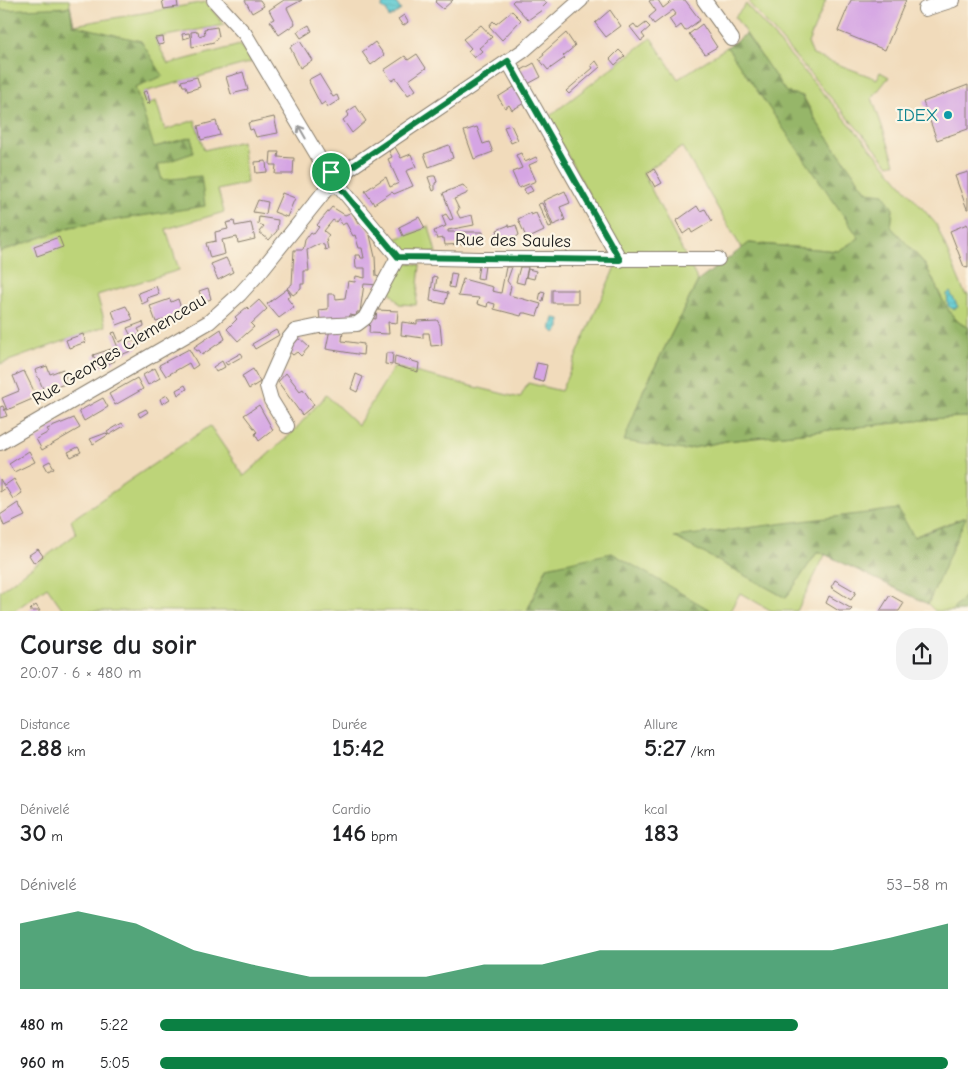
<!DOCTYPE html>
<html lang="fr">
<meta charset="utf-8">
<style>
body{margin:0;font-family:"Comic Neue",sans-serif;background:#f2f2f2;color:#202124;height:100vh;display:flex;flex-direction:column;font-size:19px;white-space:nowrap}
*{box-sizing:border-box;margin:0}
p{font-size:16px;color:#757577}
.icon{flex:none;width:28px;height:28px;fill:none;stroke:currentColor;stroke-width:2;stroke-linecap:round;stroke-linejoin:round}
.map{position:relative;height:611px;overflow:hidden}
.drawer{display:flex;flex-direction:column;background:#fff;flex:1}
.drawer>*{flex:none}
.pin{position:absolute;display:grid;place-items:center;width:42px;height:42px;color:#fff;margin:-21px;border:2px solid #fff;border-radius:50%;box-shadow:0 1px 5px #0007}
.round{display:grid;place-items:center;flex:none;width:52px;height:52px;border-radius:20px;background:#f2f2f2}
.overview{display:flex;align-items:center;justify-content:space-between;height:85px;padding:0 20px}
h1{font-size:28px;font-weight:600;line-height:38px}
.figures{display:grid;grid-template-columns:repeat(3,1fr);gap:8px;height:85px;padding:5px 20px}
.figures div{display:grid;align-content:center}
.figures b{font-size:25px;font-weight:600}
.figures small{font-size:14px;font-weight:400}
.figures p{font-size:14px}
.chart{height:140px;padding:10px 20px}
.chart p{display:flex;justify-content:space-between}
.chart svg{width:100%;height:90px;margin-top:5px;fill:#0b8043;opacity:.7}
ul{padding:0 20px;list-style:none;font-size:16px}
li{display:grid;grid-template-columns:80px 60px 1fr;align-items:center;height:38px}
li i{height:12px;border-radius:6px;background:#0b8043}
.map>svg:first-child{display:block}
.grass{fill:#bdd479;stroke:#6c784a}
.forest{fill:url(#forest-firs);stroke:#596942}
.water{fill:url(#water-rules);stroke:#3c7376}
.building{fill:#d5a5e4}
.lines{fill:none;stroke-linecap:round;stroke-linejoin:round}
.minor-casing{stroke:#867c6c;stroke-width:16}
.minor{stroke:#fff;stroke-width:14}
.oneway{stroke:#999}
.route-casing{stroke:#fff;stroke-width:10}
.route{stroke:#0b8043;stroke-width:6}
.culture-dot{fill:#0f9aa8;stroke:#fcf5e5;stroke-width:2}
.labels{text-anchor:middle;stroke-width:4.5;stroke-linejoin:round;paint-order:stroke}
.culture-label{font-size:18px;fill:#0d838f;stroke:#fcf5e5;text-anchor:end}
.street-label{font-size:18px;fill:#1c1c1c;stroke:#fcf5e5}
</style>
<div class="map">
<svg width="968" height="611" viewBox="0 0 968 611">
<defs>
<pattern id="forest-firs" width="22" height="20" patternUnits="userSpaceOnUse" patternTransform="scale(1.25)"><rect width="22" height="20" fill="#96b669"/><path d="M5 1l3.5 6h-7zM16 11l3.5 6h-7z" fill="#7a9356"/></pattern>
<pattern id="water-rules" width="6" height="5" patternUnits="userSpaceOnUse" patternTransform="scale(1.25)"><rect width="6" height="5" fill="#5dcad1"/><path d="M0 2.5h6" fill="none" stroke="#50adb3"/></pattern>
</defs>
<rect width="100%" height="100%" fill="#fcf5e5"/>
<filter id="ink" filterUnits="userSpaceOnUse"><feTurbulence type="fractalNoise" baseFrequency=".02" numOctaves="2"/><feDisplacementMap in="SourceGraphic" scale="10" xChannelSelector="R" yChannelSelector="G"/><feConvolveMatrix kernelMatrix="1 2 1 2 8 2 1 2 1" color-interpolation-filters="sRGB"/></filter>
<filter id="wash" filterUnits="userSpaceOnUse"><feTurbulence type="fractalNoise" baseFrequency=".0096" numOctaves="4" result="noise"/><feDisplacementMap in="SourceGraphic" scale="20" xChannelSelector="R" yChannelSelector="G"/><feGaussianBlur stdDeviation="1.12" result="paint"/><feColorMatrix in="noise" values="0 0 0 0 0 0 0 0 0 0 0 0 0 0 0 0 0 1.4 0 .05"/><feComposite in="paint" operator="in"/></filter>
<g filter="url(#wash)">
<rect width="100%" height="100%" fill="#f1dbbb"/>
<!-- grass -->
<g class="grass">
<path d="M0 0H69L74 25 206 2 224 25 155 38 168 64 240 45 252 62 144 92 147 104 156 101 165 130 195 120 204 150 242 141 247 183 218 190 224 212 166 229 179 270 97 295 106 326 0 364Z"/>
<path d="M752 0H826L808 43 813 55 877 79 880 72 889 77 872 98 895 163 889 165 749 3Z"/>
<path d="M746 4 936 224 965 294H968V327C946 321 936 279 923 262 913 250 902 239 891 227L893 209 867 192 818 124 803 96 786 93 735 17Z"/>
<path d="M651 38 678 79 727 47 860 238 838 251 750 243 742 249 682 147 643 173 698 281 643 391 683 450 726 441 943 418 968 417V593L952 611H935L928 604 965 517 913 537H675L786 598 818 551 825 555 797 611H772L740 593 730 611H710L547 567 527 611H64L47 587 14 611H0V591L76 534 71 520 210 426 244 476 292 433 326 395 358 425 394 367 520 398 528 383 561 391 621 253 547 118Z"/>
<path d="M429 226 436 253 409 251 393 240Z"/>
<path d="M400 261 420 265 416 305 399 304 389 290Z"/>
</g>
<!-- forest -->
<g class="forest">
<path d="M70 7 73 25 141 41 163 76 135 87 154 147 192 137 193 153 158 165 162 180 201 176 205 206 71 227 0 252V10Z"/>
<path d="M746 34 786 92 802 96 818 124 867 192 884 194 893 209 891 227C902 239 913 250 923 262 936 280 946 321 968 327V417L943 418 726 441 683 450 624 441 643 391 698 281 749 243 838 251 859 238 727 47Z"/>
<path d="M898 509 914 537 966 517 928 604 818 551 786 598 674 537Z"/>
<path d="M612 553 710 610V611H527L547 567Z"/>
<path d="M968 593V611H952Z"/>
</g>
<!-- water -->
<g class="water">
<path d="M383 0H394L401 10 389 18 387 11 382 8Z"/>
<path d="M950 292 958 307 953 309 948 306 947 294Z"/>
<path d="M554 318 560 319V328L555 333 551 329Z"/>
</g>
<g id="blocks">
<!-- building -->
<g class="building">
<path d="M162 0H177L178 7 164 9Z"/>
<path d="M245 0H260L264 6 252 13Z"/>
<path d="M284 0H302L287 8 295 24 279 35 270 21 274 19 269 10Z"/>
<path d="M437 0H453L443 9 435 2Z"/>
<path d="M514 0H543L547 3 541 9 542 10 528 20 512 2Z"/>
<path d="M651 0H658L663 8 673 0H685L700 20 685 31 681 25 676 29 669 19 676 14 673 10 654 24 649 17 656 11 649 1Z"/>
<path d="M851 0H906L885 50 838 31Z"/>
<path d="M610 10 621 26 606 37 595 23Z"/>
<path d="M512 11 521 20 502 40 489 26 493 21 496 24Z"/>
<path d="M404 15 408 22 403 26 398 19Z"/>
<path d="M646 23 650 27 642 34 645 38 641 41 630 27 634 24 638 29Z"/>
<path d="M702 24 717 47 705 54 689 34Z"/>
<path d="M309 25 312 31 301 38 297 32Z"/>
<path d="M481 25 492 37 479 48 482 51 474 58 468 51 471 48 463 39Z"/>
<path d="M217 27 219 36 214 42 192 47 191 32 198 31 199 36 205 34 204 29Z"/>
<path d="M189 33 190 37 183 39 182 34Z"/>
<path d="M566 33 575 46 563 56 565 58 548 70 539 59 544 55 543 53Z"/>
<path d="M163 37 164 44 158 45 155 38Z"/>
<path d="M300 41 312 60 300 68 290 47Z"/>
<path d="M375 42 384 55 371 65 362 52Z"/>
<path d="M619 50 625 56 615 65 610 59Z"/>
<path d="M417 54 426 68 409 80 416 90 408 95 396 78 392 81 384 70 405 56 408 60Z"/>
<path d="M596 61 600 67 569 94 566 91 593 68 591 65Z"/>
<path d="M534 63 541 77 526 85 518 72Z"/>
<path d="M243 72 248 90 231 94 226 77Z"/>
<path d="M319 74 333 97 337 95 339 100 328 107 325 102 321 105 308 80Z"/>
<path d="M197 77 200 87 188 91 186 86H183L181 81Z"/>
<path d="M517 85 526 102 512 110 509 105 505 108 498 97Z"/>
<path d="M968 85V129L937 140 923 102Z"/>
<path d="M147 91 150 103 147 104 143 92Z"/>
<path d="M356 106 366 121 352 133 343 120 349 115 347 112Z"/>
<path d="M274 117 278 133 256 137 253 129 250 130 248 123Z"/>
<path d="M216 121 220 135 201 140 198 126Z"/>
<path d="M511 125 518 140 511 143 504 127Z"/>
<path d="M477 127 483 144 489 142 493 152 474 159 464 131Z"/>
<path d="M449 145 453 158 429 167 424 154Z"/>
<path d="M395 147 401 158 411 154 416 167 406 171 413 186 394 194 392 192 374 204 365 191 386 177 390 187 399 183 388 159 392 157 389 151Z"/>
<path d="M271 152H279L278 157 294 158 293 174H275L276 165H270Z"/>
<path d="M521 153 525 162 536 157 538 161 529 165 536 181 519 188 512 172 522 168 516 155Z"/>
<path d="M266 161 267 172 256 173 255 162Z"/>
<path d="M654 169 662 183 655 187 647 173Z"/>
<path d="M968 172V209H967L955 176Z"/>
<path d="M432 176H435L437 182 435 183V190L433 191 428 177Z"/>
<path d="M463 185 468 191 466 194 454 199 459 209 457 212 460 218 472 215 474 225 448 230V232H483L484 243 445 245 444 238 437 239 434 231 446 226 442 216 446 214 450 220 453 219 443 193Z"/>
<path d="M530 186 533 191 526 194 524 189Z"/>
<path d="M565 191 570 203 560 207 565 220 553 225 543 201Z"/>
<path d="M282 193 295 198 287 217 274 212Z"/>
<path d="M258 200 268 202 266 214 253 212Z"/>
<path d="M542 203 552 226 549 227 538 204Z"/>
<path d="M697 206 700 211 705 209 712 221 692 233 690 229 683 234 676 221Z"/>
<path d="M332 207 345 215 352 212 358 223 362 221 369 231 375 257 376 276 379 277V285L364 284 360 312H357L356 316 349 315 348 318 320 320 319 310 328 309V294H335L336 299 345 298 348 281 355 282 356 276 365 278V268H356L355 255H360L361 258H364L362 248H359L355 235 353 236 346 223 342 225 339 218 336 222 333 220 324 231 329 235 326 239 328 249 325 250 324 245 319 244 307 250 309 271H304V284H301V289L293 295 287 288 292 284 294 250H303L305 240 311 232 314 234 319 227 317 225Z"/>
<path d="M530 213 531 215 536 213 544 231 527 239 518 219Z"/>
<path d="M259 217 278 220 277 231 269 240 259 232 264 226 258 224Z"/>
<path d="M419 217 425 228 403 236 399 227Z"/>
<path d="M234 221 235 226 251 223 255 239 238 243 237 237 222 240 225 254 210 258 206 243 216 241 215 232 228 229 226 223Z"/>
<path d="M967 224 968 226V268L964 267 950 231Z"/>
<path d="M509 225 510 227 516 225 519 235 509 242 497 244 494 235 498 233 497 230Z"/>
<path d="M59 237 63 247 37 256 34 246Z"/>
<path d="M226 258 233 272 218 280 211 264Z"/>
<path d="M479 266H485L483 279 477 278Z"/>
<path d="M506 267H512L507 281 511 286 509 295 541 304 537 316 526 313H522L521 316 494 309 495 304 488 302 487 307 477 304 479 298 458 296 463 279 493 287 492 291 501 293Z"/>
<path d="M520 267H528L524 284 516 282Z"/>
<path d="M528 269 536 271 534 279 526 277Z"/>
<path d="M451 273 457 274 454 288 449 287Z"/>
<path d="M433 276 437 277 435 290 448 293 445 304 430 301Z"/>
<path d="M156 286 159 294 147 298 148 301 142 304 138 293Z"/>
<path d="M208 288 211 299 203 302 199 291Z"/>
<path d="M287 289 291 295 287 298 294 307 279 318 267 304Z"/>
<rect x="552" y="290" width="26" height="13"/>
<path d="M541 291 545 292 543 301 539 300Z"/>
<path d="M170 299 171 302 178 299 182 311 175 313 176 316 156 322 150 306Z"/>
<path d="M259 300 267 309 251 324 254 327 238 341 227 329 237 319 235 317 247 307 249 309Z"/>
<path d="M126 306 133 319 117 325 112 311Z"/>
<path d="M377 310 398 311 397 323 388 322 389 334 369 333 370 318 376 319Z"/>
<path d="M437 320 440 325 442 345 431 346 429 333H423V338L401 335 402 322 417 324V321Z"/>
<path d="M143 322 144 326 138 329 141 334 132 338 127 328Z"/>
<path d="M221 329 225 339 202 355 199 350 197 351 194 347Z"/>
<path d="M330 329 343 331 342 341 364 344 363 355 326 349Z"/>
<path d="M276 330 279 335 255 349 252 344Z"/>
<path d="M115 332 119 342 126 339 128 343 135 340 138 348 121 355 112 333Z"/>
<path d="M83 334 86 342 69 348 66 340Z"/>
<path d="M299 338 309 347 301 356 297 352 293 355 288 351Z"/>
<path d="M111 349 110 352 115 361 99 368 93 355Z"/>
<path d="M189 349 198 365 192 369 189 363 166 376 159 365Z"/>
<path d="M241 353 243 356 227 365 225 362Z"/>
<path d="M386 353H393L392 365 385 364Z"/>
<path d="M395 356 419 363 418 372 394 365Z"/>
<path d="M222 361 225 367 216 372 213 367Z"/>
<path d="M537 363 547 365 543 382 533 379Z"/>
<path d="M47 366 50 374 63 369 68 383 44 391 35 370Z"/>
<path d="M155 368 160 378 148 385 143 375Z"/>
<path d="M253 369 260 382 249 389 242 376Z"/>
<path d="M24 371 37 397 7 410 2 398 19 391 13 376Z"/>
<path d="M286 373 300 391 303 389 314 405 302 415 278 382Z"/>
<path d="M356 374 363 377 357 392 351 389Z"/>
<path d="M137 378 143 389 115 405 109 394Z"/>
<path d="M185 385 187 389 178 395 176 390Z"/>
<path d="M167 395 170 399 162 404 160 399Z"/>
<path d="M103 398 108 407 84 421 79 411Z"/>
<path d="M259 405 273 430 259 441 255 434 257 432 244 415Z"/>
<path d="M3 406 7 416 0 418V407Z"/>
<path d="M146 409 148 412 140 417 138 413Z"/>
<path d="M74 418 80 428 42 450 36 439 49 432 47 429Z"/>
<path d="M122 423 124 426 109 435 107 432Z"/>
<path d="M106 433 108 435 93 444 90 439Z"/>
<path d="M78 447 81 452 71 457 68 452Z"/>
<path d="M29 451 35 462 14 472 9 464Z"/>
<path d="M50 461 54 468 48 471 44 464Z"/>
<path d="M0 479 4 486 14 479 22 493 13 499 6 488 0 492Z"/>
<path d="M18 503 25 516 4 526 0 515Z"/>
<path d="M38 549 43 556 34 563 29 555Z"/>
<path d="M835 580 856 592 851 600 831 587Z"/>
<path d="M890 595 904 603 899 611H880Z"/>
<path d="M829 596 852 609 850 611H839L826 603Z"/>
<path d="M36 605 40 611H29L32 608Z"/>
</g>
</g>
</g>
<g filter="url(#ink)">
<use href="#blocks" fill-opacity="0" stroke="#867c6c" stroke-width="1"/>
<g class="lines">
<!-- minor casing -->
<g class="minor-casing">
<g id="minor">
<path d="M214 0 245 34 328 173"/>
<path d="M704 0 732 39"/>
<path d="M925 9 953 0"/>
<path d="M508 61 620 260"/>
<path d="M341 174 523 51 581 0"/>
<path d="M340 187 398 257 479 259H718"/>
<path d="M287 426 271 400 267 386 287 341 295 331 319 326 357 324 365 318 398 257"/>
<path d="M0 443 209 322 240 294 259 273 328 187"/>
</g>
</g>
<!-- minor -->
<use href="#minor" class="minor"/>
</g>
<!-- one-way arrows -->
<defs><path id="oneway-shaft" d="M-6 0H5M1.5-3L5.5 0L1.5 3" fill="none" stroke-width="1.6" stroke-linecap="round" stroke-linejoin="round" transform="scale(1.25)"/></defs>
<use class="oneway" href="#oneway-shaft" transform="translate(302 132) rotate(-120)"/>
</g>
<g class="lines" filter="url(#ink)">
<!-- route casing -->
<g class="route-casing">
<path id="route" d="M508 61 620 260 398 257 340 187 331 189 326 184C324 178 327 172 334 171L341 174Z"/>
</g>
<!-- route -->
<use href="#route" class="route"/>
</g>
<!-- markers -->
<circle class="culture-dot" cx="948" cy="115" r="5"/>
<g class="labels">
<!-- culture labels -->
<g class="culture-label">
<text x="938" y="121">IDEX</text>
</g>
<!-- street labels -->
<g class="street-label">
<text transform="translate(513 240) rotate(1)" y="6">Rue des Saules</text>
<text transform="translate(119 349) rotate(-31)" y="6">Rue Georges Clemenceau</text>
</g>
</g>
</svg>
<div class="pin" style="left:331px;top:172px;background:#1e9e55"><svg class="icon" aria-label="arrive" viewBox="0 0 24 24"><path d="M6 21V4h12l-3 4 3 4H6"/></svg></div>
</div>
<section class="drawer">
<div class="overview"><div><h1>Course du soir</h1><p>20:07 · 6 × 480 m</p></div><a class="round"><svg class="icon" aria-label="share" viewBox="0 0 24 24"><path d="M12 15V3M7 8l5-5 5 5M5 13v7h14v-7"/></svg></a></div>
<div class="figures">
<div><p>Distance</p><b>2.88<small> km</small></b></div>
<div><p>Durée</p><b>15:42</b></div>
<div><p>Allure</p><b>5:27<small> /km</small></b></div>
</div>
<div class="figures">
<div><p>Dénivelé</p><b>30<small> m</small></b></div>
<div><p>Cardio</p><b>146<small> bpm</small></b></div>
<div><p>kcal</p><b>183</b></div>
</div>
<div class="chart"><p><span>Dénivelé</span>53–58 m</p>
<svg viewBox="0 0 160 44" preserveAspectRatio="none"><path d="M0 44V12L10 6L20 12L30 25L40 32L50 38L60 38L70 38L80 32L90 32L100 25L110 25L120 25L130 25L140 25L150 19L160 12V44z"/></svg>
</div>
<ul>
<li><b>480 m</b>5:22<i style="width:81%"></i></li>
<li><b>960 m</b>5:05<i style="width:100%"></i></li>
</ul>
</section>
